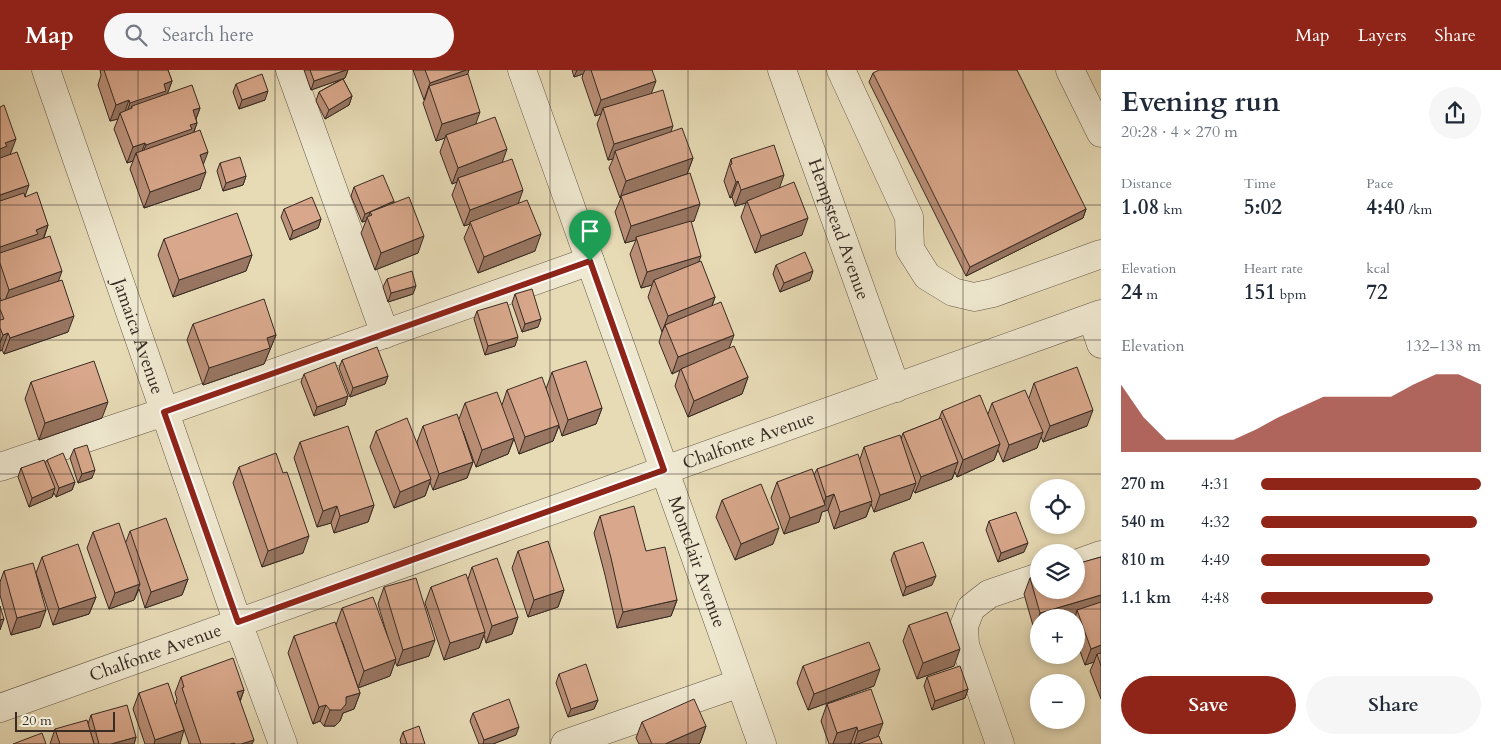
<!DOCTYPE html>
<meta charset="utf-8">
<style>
body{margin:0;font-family:Cardo,serif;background:#f6f6f7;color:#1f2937;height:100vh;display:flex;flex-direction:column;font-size:19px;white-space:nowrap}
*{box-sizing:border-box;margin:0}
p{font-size:16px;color:#747a83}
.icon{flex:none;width:28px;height:28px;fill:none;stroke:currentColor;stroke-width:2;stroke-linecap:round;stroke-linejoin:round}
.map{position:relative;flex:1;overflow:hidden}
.sheet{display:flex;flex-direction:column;background:#fff;width:400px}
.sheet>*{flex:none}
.fabs{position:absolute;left:1030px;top:409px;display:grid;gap:10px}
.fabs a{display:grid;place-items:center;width:55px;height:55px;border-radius:50%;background:#fff;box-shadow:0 2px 8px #0003;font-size:25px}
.scale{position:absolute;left:15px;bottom:12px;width:100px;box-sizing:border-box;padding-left:5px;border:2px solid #382b24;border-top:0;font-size:14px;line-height:18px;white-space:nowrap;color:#382b24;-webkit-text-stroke:4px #efe8d0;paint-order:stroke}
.pin{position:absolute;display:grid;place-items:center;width:42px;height:42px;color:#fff;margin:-51px -21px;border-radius:50% 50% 50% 0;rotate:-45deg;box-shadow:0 0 5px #0007}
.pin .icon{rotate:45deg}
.round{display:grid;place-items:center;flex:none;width:52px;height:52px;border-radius:26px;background:#f6f6f7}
.headline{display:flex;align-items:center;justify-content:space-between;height:85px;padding:0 20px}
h1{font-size:28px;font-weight:700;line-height:38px}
.figures{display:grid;grid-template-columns:repeat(3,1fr);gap:8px;height:85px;padding:5px 20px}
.figures div{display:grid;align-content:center}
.figures b{font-size:21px;font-weight:700}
.figures small{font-size:14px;font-weight:400}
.figures p{font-size:14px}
.chart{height:140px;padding:10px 20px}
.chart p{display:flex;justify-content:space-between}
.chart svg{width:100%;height:90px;margin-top:5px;fill:#8f2418;opacity:.7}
.button{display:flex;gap:10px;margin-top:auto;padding:10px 20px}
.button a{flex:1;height:58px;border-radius:30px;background:#8f2418;color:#fff;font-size:20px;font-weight:700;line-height:58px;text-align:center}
.button a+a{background:#f6f6f7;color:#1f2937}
ul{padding:0 20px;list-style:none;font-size:16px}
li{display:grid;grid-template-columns:80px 60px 1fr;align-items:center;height:38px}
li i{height:12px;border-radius:6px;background:#8f2418}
header{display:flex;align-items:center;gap:30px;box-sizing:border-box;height:70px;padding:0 25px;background:#8f2418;color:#fff}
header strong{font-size:24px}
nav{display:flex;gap:28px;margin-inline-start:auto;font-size:18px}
.search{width:350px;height:45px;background:#f6f6f7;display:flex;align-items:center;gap:12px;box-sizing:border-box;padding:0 18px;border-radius:28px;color:#747a83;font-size:19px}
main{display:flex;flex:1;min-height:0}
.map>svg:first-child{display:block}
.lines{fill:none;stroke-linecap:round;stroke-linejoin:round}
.minor-casing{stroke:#645748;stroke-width:29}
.minor{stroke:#efe8d0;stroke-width:28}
.wall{fill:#bb9078;stroke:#382b24}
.shaded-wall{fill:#987662;stroke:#382b24}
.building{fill:#d9a88c;stroke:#382b24}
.route-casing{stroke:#fff;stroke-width:10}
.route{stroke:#8f2418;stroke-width:6}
.grid{fill:none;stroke:#382b24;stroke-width:1;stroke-opacity:0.55}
.labels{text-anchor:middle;stroke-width:5;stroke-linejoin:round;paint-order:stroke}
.street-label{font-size:18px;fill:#382b24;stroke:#efe8d0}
</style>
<header>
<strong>Map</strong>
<div class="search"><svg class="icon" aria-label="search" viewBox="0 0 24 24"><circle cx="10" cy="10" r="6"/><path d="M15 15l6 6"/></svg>Search here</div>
<nav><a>Map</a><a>Layers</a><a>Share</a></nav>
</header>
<main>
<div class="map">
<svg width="1101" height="674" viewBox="0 0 1101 674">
<rect width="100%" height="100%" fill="#e7dbb6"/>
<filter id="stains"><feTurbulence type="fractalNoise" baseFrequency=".004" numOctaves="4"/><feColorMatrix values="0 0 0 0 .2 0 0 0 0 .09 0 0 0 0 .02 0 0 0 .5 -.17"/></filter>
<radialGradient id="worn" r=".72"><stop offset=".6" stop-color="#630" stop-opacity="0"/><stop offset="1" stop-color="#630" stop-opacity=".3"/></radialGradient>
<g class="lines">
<!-- minor casing -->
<g class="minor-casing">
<g id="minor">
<path id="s1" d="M46 0 238 553 283 674"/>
<path d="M290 0 385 264"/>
<path id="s2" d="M522 0 762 674"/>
<path id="s3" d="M782 0 896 318"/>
<path d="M841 0 909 147 910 179 927 206 953 222 974 227 993 223 1101 184"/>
<path d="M1070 0 1101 63"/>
<path d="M1092 248 1101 274"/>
<path d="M0 397 164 342 590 191"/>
<path d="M1076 494 1101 485"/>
<path id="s4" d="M0 638 1101 244"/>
<path d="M565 674 740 613"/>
<path d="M1000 674 965 575 964 556 971 538 989 524 1039 507"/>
</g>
</g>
<!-- minor -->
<use href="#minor" class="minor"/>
</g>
<!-- wall -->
<g class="wall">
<path d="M100 0H168L172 11 167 24 200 38 196 49 197 53 194 62 203 94 200 119 144 138 130 99 133 91 127 93 114 59 118 49 110 51 98 15 101 5Z"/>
<path d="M304 0H348L345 8 343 9 352 26 349 35 325 49 316 31 319 22 342 9 311 20Z"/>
<path d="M413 0H469L467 4 476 54 503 92 519 133 535 181 478 203 464 168 470 154 464 156 452 125 457 112 452 114 440 82 445 68 436 71 423 33 425 29 424 30Z"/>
<path d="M572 0H652L651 23 671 61 693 88 687 104 694 151 691 152 699 192 715 227 712 236 730 278 748 307 742 324 688 347 675 316 680 300 672 304 659 272 662 262 648 227 652 215 641 218 630 184 636 170 625 173 615 142 621 128H620L609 98 613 89 608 90 597 54 601 44 595 46 582 8 583 4 574 7Z"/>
<path d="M873 3 1086 139 1083 148 966 206 869 12Z"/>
<path d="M236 14 265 30 239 39 233 22Z"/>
<path d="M0 37 10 84 25 126 48 155 44 168 59 211 68 262 4 284 2 280 0 281V231L1 230 0 227Z"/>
<path d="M731 89 779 118 802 165 755 183 741 147 746 133 735 136 732 127 730 128 724 111Z"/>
<path d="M220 93 246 106 243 115 223 121 217 101Z"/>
<path d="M354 117 394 131 393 133 418 183 375 200 361 163 366 151 362 152 351 126Z"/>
<path d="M284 139 321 149 318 158 290 170 281 147Z"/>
<path d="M164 169 252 185 246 201 173 227 158 185Z"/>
<path d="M776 195 810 210 780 222 773 204Z"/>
<path d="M387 209 413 224 388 232 383 217Z"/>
<path d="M515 224 538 257 522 262 512 233Z"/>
<path d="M477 241 515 276 485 285 474 249Z"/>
<path d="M193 254 276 265 264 294 203 315 187 270Z"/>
<path d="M342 290 388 306 385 314 350 327 339 298Z"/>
<path d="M552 302 602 338 596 354 562 366 559 356 553 371 519 384 514 369 508 384 476 397 463 361 473 392 467 408 433 420 430 412 425 426 394 438 370 377 376 361 419 380 417 372 423 356 459 349 465 333 502 335 507 320 546 319Z"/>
<path d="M304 304 348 326 345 335 314 346 301 312Z"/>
<path d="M31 312 102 348 39 370 25 329Z"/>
<path d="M1034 313 1087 356 1043 372 1041 366 1037 378 1003 392 998 380 994 390 957 407 955 402 952 409 915 423 913 420 910 429 874 442 871 434 866 447 834 459 828 440 822 442 819 452 784 464 771 428 777 412 814 405 817 399 860 389 864 377 901 369 903 363 939 349 942 341 988 344 992 333 1029 328Z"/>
<path d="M300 372 374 435 368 452 334 463 331 453 317 457 294 388Z"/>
<path d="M74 379 92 408 78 413 70 388Z"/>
<path d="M47 390 75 412 72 420 56 427 54 423 52 427 29 437 18 407 21 398 45 393Z"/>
<path d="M239 397 283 403 303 483 262 497 233 413Z"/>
<path d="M722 430 773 474 735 490 716 447Z"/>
<path d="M600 446 646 481 677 530 671 546 617 558 605 505 594 463Z"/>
<path d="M989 451 1024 482 998 492 986 460Z"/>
<path d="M130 461 188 509 182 525 145 538 139 519 134 530 109 539 87 478 93 462 126 472Z"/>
<path d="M518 481 564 520 558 537 528 547 512 498Z"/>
<path d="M894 482 932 515 903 526 891 490Z"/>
<path d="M42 487 96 527 89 544 53 555 36 503Z"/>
<path d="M1101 487V629L1090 601 1094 592 1085 595 1076 570V548H1039V558L1034 559 1024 524 1030 508Z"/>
<path d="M472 497 518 547 512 564 486 573 484 565 479 578 444 590 425 533 431 517 468 509Z"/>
<path d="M4 501 40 557 11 565 0 525V512Z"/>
<path d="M384 517 429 586 397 596 395 591 390 606 358 618 342 571 360 623 354 639 343 643 340 651 335 656H324L320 651 313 654 288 583 294 566 336 555 342 538 388 568 378 534Z"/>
<path d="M909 555 954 596 917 609 903 571Z"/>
<path d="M803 596 874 616 808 640 797 613Z"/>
<path d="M559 604 598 630 594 639 568 647 556 613Z"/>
<path d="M181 607 244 620 240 632 252 674H189L179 645 180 674H145L133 639 139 623 176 634 177 629 175 623Z"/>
<path d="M927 607 968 619 965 628 932 640 924 616Z"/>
<path d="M827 634 878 666 882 674H851V673L848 674H829L821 651Z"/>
<path d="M473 643 516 665 493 674H479L470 651Z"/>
<path d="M91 645 136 667 134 674H94L88 654Z"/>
<path d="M642 652 706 656 700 673 698 674H639L636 668Z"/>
<path d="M55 659 94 674H50Z"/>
<path d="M403 662 425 674H401L400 670Z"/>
</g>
<!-- shaded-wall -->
<g class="shaded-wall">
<path d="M346 0H348L345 8 311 20 314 11Z"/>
<path d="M466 0H469L464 15 429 16 425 29 424 30 430 13Z"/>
<path d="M577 0H585L583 4 574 7Z"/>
<path d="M172 11 166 28 132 38V36L127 49 124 50 130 33 164 14Z"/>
<path d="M656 11 650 27 603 38 601 44 595 46 601 30Z"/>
<path d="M268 21 265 30 239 39 242 30Z"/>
<path d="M352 26 349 35 325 49 329 40Z"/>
<path d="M129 30 123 47 120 43 118 49 110 51 116 35Z"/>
<path d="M200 38 194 54 197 53 191 69 139 92 146 75 193 40Z"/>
<path d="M480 42 474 59 446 65 445 68 436 71 442 54Z"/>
<path d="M673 56 667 72 615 81 613 89 608 90 614 74Z"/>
<path d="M16 69 10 85 0 93V79L5 73Z"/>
<path d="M145 73 139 89 136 83 133 91 127 93 133 77Z"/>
<path d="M507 79 501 96 458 108 457 112 452 114 458 98Z"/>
<path d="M208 82 202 98 200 85Z"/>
<path d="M693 88 687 104 621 126 620 128 626 111Z"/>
<path d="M206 102 200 119 144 138 150 122Z"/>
<path d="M784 105 778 122 747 131 746 133 735 136 741 120Z"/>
<path d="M246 106 243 115 223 121 226 113Z"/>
<path d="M738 111 732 127 730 128 736 112Z"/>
<path d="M29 115 23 132 0 140V125Z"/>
<path d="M523 120 517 137 470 152V154L464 156 470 140Z"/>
<path d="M394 131 391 140 372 145 370 142 368 149 367 147 366 151 362 152 365 144Z"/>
<path d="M700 134 694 151 637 169 636 167V170L625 173 631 156Z"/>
<path d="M1086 139 1083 148 966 206 970 197Z"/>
<path d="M808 148 802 165 755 183 761 166Z"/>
<path d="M321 149 318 158 290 170 293 161Z"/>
<path d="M48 155 42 172 0 192V177L36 160Z"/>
<path d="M541 164 535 181 478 203 484 187Z"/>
<path d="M424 166 418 183 375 200 381 183Z"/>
<path d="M252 185 246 201 173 227 179 210Z"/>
<path d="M701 186 695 202 654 210 652 215 641 218 647 202Z"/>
<path d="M62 201 56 218 3 236 9 220Z"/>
<path d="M813 201 810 210 780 222 784 213Z"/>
<path d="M416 216 413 224 388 232 391 223Z"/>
<path d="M715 227 709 244 665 255 662 262 668 246Z"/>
<path d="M74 246 68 262 4 284 10 268Z"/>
<path d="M541 249 538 257 522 262 525 254Z"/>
<path d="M8 263 2 280 0 281V273L3 265Z"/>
<path d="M276 265 264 294 203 315 209 298 267 268Z"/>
<path d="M734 265 728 281 681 299 680 300 672 304 678 287Z"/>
<path d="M518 267 515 276 485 285 488 276Z"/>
<path d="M388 306 385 314 350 327 353 318Z"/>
<path d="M748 307 742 324 688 347 694 331Z"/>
<path d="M348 326 345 335 314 346 317 337Z"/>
<path d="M108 332 102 348 39 370 45 353Z"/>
<path d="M602 338 596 354 562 366 568 350Z"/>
<path d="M1093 340 1087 356 1043 372 1050 356Z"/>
<path d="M559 355 553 371 519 384 525 367Z"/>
<path d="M1043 362 1037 378 1003 392 1009 375Z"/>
<path d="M514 368 508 384 476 397 482 380Z"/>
<path d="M1000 374 994 390 957 407 963 390Z"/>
<path d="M473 392 467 408 433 420 439 404Z"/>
<path d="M958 392 952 409 915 423 921 407Z"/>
<path d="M95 400 92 408 78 413 82 404Z"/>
<path d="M431 409 425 426 394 438 400 422Z"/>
<path d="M75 412 72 420 56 427 59 418Z"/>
<path d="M916 413 910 429 874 442 880 425Z"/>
<path d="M55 418 52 427 29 437 32 428Z"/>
<path d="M834 424 828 440 822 442 819 452 784 464 790 448 823 436 826 427Z"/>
<path d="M872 431 866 447 834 459 840 442Z"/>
<path d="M374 435 368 452 334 463 340 446Z"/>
<path d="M337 436 331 453 317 457 323 441Z"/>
<path d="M779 458 773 474 735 490 741 474Z"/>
<path d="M309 466 303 483 262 497 268 481Z"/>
<path d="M1028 473 1024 482 998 492 1001 483Z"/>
<path d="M936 506 932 515 903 526 906 517Z"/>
<path d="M188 509 182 525 145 538 151 522Z"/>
<path d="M140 514 134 530 109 539 115 523Z"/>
<path d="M564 520 558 537 528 547 534 530Z"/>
<path d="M1101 525V540H1077L1075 548H1039V558L1034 559 1040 543Z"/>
<path d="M96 527 89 544 53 555 59 539Z"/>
<path d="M677 530 671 546 617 558 623 542Z"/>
<path d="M46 540 40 557 11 565 17 548Z"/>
<path d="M518 547 512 564 486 573 492 556Z"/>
<path d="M4 549 0 560V550Z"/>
<path d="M485 562 479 578 444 590 450 573Z"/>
<path d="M435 570 429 586 397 596 403 580Z"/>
<path d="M1101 575V590L1097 584 1094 592 1085 595 1091 579Z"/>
<path d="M960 579 954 596 917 609 923 593Z"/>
<path d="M396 589 390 606 358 618 364 601Z"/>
<path d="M880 599 874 616 808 640 814 624Z"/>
<path d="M968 619 965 628 932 640 935 631Z"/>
<path d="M244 620 238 636 237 622Z"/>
<path d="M360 623 354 639 343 643 340 651 335 656H324L330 640 346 627Z"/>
<path d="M598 630 594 639 568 647 571 639Z"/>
<path d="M326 635 320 651 313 654 319 637Z"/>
<path d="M883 653 877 669 863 674H854L858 661Z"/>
<path d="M706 656 700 673 698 674H665Z"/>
<path d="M519 657 516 665 493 674H483L484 670Z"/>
<path d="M857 657 851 673 848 674H833L837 663Z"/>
<path d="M184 660 180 674H154L155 670Z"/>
<path d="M136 667 134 674H111Z"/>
<path d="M254 670 252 674H241Z"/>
</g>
<!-- building -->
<g class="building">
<path d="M104 0H168L172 11 164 14 166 21 130 33 129 30 116 35Z"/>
<path d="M310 0H346L314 11Z"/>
<path d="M425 0H466L430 13Z"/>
<path d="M591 0H652L656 11 601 30Z"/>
<path d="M879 0H1017L1086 139 970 197 873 3Z"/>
<path d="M262 4 268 21 242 30 236 14Z"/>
<path d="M468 4 480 42 442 54 429 16Z"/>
<path d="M343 9 352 26 329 40 319 22Z"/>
<path d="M192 15 200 38 193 40 197 53 190 55 192 59 146 75 145 73 133 77 120 43 132 38V36Z"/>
<path d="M663 20 673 56 614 74 603 38Z"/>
<path d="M4 35 16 69 5 73 7 76 0 79V37Z"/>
<path d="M495 47 507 79 458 98 446 65Z"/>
<path d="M682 58 693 88 626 111 615 81Z"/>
<path d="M200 60 208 82 200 85 206 102 150 122 136 83Z"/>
<path d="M774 75 784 105 741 120 738 111 736 112 730 95 732 94 731 89Z"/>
<path d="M17 82 29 115 0 125V88Z"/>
<path d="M240 87 246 106 226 113 220 93Z"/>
<path d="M512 89 523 120 470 140 458 108Z"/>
<path d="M690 103 700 134 631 156 621 126Z"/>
<path d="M383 105 394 131 365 144 354 117Z"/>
<path d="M794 112 808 148 761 166 747 131Z"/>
<path d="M37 122 48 155 36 160 38 164 0 177V131L24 123 25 127Z"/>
<path d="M312 127 321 149 293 161 284 139Z"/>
<path d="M409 127 424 166 381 183 367 147 372 145 370 142Z"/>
<path d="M527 130 541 164 484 187 470 152Z"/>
<path d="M237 143 252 185 179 210 164 169Z"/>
<path d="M691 151 701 186 647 202 636 167Z"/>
<path d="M50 166 62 201 9 220 0 193V183Z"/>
<path d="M805 182 813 201 784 213 776 195Z"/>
<path d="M701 191 715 227 668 246 654 210Z"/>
<path d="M412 201 416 216 391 223 387 209Z"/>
<path d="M62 210 74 246 10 268 8 263 3 265 0 258V250L4 249 0 239V231Z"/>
<path d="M532 219 541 249 525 254 515 224Z"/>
<path d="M264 229 276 265 267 268 270 278 209 298 193 254Z"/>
<path d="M507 232 518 267 488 276 477 241Z"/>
<path d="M721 232 734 265 678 287 665 255Z"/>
<path d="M734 276 748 307 694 331 681 299Z"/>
<path d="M377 277 388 306 353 318 342 290Z"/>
<path d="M94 291 108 332 45 353 31 312Z"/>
<path d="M586 291 602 338 568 350 552 302Z"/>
<path d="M335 292 348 326 317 337 304 304Z"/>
<path d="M1077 297 1093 340 1050 356 1034 313Z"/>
<path d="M542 307 559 355 525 367 507 320Z"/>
<path d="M1025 320 1043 362 1009 375 992 333Z"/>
<path d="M497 322 514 368 482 380 465 333Z"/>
<path d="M980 325 1000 374 963 390 942 341Z"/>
<path d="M457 344 473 392 439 404 423 356Z"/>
<path d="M407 348 431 409 400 422 376 361Z"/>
<path d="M941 348 958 392 921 407 903 363Z"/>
<path d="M348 356 374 435 340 446 337 436 323 441 300 372Z"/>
<path d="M900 365 916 413 880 425 864 377Z"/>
<path d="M87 375 95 400 82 404 74 379Z"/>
<path d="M63 383 75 412 59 418 47 390Z"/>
<path d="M276 383 283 403 287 402 309 466 268 481 239 397Z"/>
<path d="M858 384 872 431 840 442 834 424 826 427 817 399Z"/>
<path d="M44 390 55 418 32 428 21 398Z"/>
<path d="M812 399 825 435 790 448 777 412Z"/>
<path d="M761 414 779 458 741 474 722 430Z"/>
<path d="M634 436 646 481 665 477 677 530 623 542 611 488 600 446Z"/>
<path d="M1016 442 1028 473 1001 483 989 451Z"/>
<path d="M166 448 188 509 151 522 130 461Z"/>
<path d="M119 453 140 514 115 523 93 462Z"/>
<path d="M548 471 564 520 534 530 518 481Z"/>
<path d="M923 472 936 506 906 517 894 482Z"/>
<path d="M78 474 96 527 59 539 42 487Z"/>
<path d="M1101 487V525L1040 543 1030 508 1039 505V520H1076V494Z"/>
<path d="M497 488 518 547 492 556 472 497Z"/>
<path d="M33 493 46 540 17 548 4 501Z"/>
<path d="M466 504 485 562 450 573 431 517Z"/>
<path d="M416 508 435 570 403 580 384 517Z"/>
<path d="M373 527 396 589 364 601 342 538Z"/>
<path d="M1101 532V575L1091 579 1077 540Z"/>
<path d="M0 536 4 549 0 550Z"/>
<path d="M947 542 960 579 923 593 909 555Z"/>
<path d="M335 552 360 623 346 627V634L341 640H330L326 635 319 637 294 566Z"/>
<path d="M869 572 880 599 814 624 803 596Z"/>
<path d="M1101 583V596L1097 584Z"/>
<path d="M233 588 244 620 237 622 254 670 241 674H235L234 673 230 674H201L182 618 184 617 181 607Z"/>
<path d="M586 594 598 630 571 639 559 604Z"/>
<path d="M960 596 968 619 935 631 927 607Z"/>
<path d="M168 613 184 660 155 670 139 623Z"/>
<path d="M871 619 883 653 858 661 857 657 837 663 827 634Z"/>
<path d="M509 629 519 657 484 670 473 643Z"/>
<path d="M694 629 706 656 665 674H652L642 652Z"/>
<path d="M127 635 136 667 111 674H99L91 645Z"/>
<path d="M87 650 94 674H60L55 659Z"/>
<path d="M419 656 425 674H407L403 662Z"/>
<path d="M42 663 46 674H13Z"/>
<path d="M879 666 882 674H858Z"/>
</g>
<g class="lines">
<!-- route casing -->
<g class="route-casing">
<path id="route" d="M590 191 664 400 238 552 164 342Z"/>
</g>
<!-- route -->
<use href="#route" class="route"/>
</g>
<!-- grid -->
<path class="grid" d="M138 0V674M275 0V674M413 0V674M550 0V674M688 0V674M826 0V674M963 0V674M0 135H1101M0 270H1101M0 404H1101M0 539H1101"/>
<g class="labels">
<!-- street labels -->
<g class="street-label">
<text dy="6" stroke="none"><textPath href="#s3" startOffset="169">Hempstead Avenue</textPath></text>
<text dy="6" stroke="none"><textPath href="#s1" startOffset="282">Jamaica Avenue</textPath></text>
<text dy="6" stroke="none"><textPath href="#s4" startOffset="795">Chalfonte Avenue</textPath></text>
<text dy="6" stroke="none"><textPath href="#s2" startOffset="522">Montclair Avenue</textPath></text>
<text dy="6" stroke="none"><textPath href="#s4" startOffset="165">Chalfonte Avenue</textPath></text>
</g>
</g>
<rect width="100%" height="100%" filter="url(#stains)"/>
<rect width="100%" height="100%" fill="url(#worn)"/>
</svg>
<div class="fabs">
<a><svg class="icon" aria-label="locate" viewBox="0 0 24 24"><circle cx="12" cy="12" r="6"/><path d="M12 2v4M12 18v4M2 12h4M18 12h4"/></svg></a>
<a><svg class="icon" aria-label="layers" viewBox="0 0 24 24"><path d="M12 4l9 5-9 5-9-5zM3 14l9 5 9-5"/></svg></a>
<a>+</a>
<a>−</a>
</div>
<div class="scale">20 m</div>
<div class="pin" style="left:590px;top:191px;background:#1e9e55"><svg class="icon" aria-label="arrive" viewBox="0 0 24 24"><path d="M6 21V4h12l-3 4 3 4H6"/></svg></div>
</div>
<section class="sheet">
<div class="headline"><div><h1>Evening run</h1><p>20:28 · 4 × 270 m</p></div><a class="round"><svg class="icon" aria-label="share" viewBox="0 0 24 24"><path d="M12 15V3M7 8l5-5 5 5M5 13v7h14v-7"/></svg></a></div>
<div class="figures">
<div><p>Distance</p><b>1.08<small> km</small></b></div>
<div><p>Time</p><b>5:02</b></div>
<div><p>Pace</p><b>4:40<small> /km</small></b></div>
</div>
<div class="figures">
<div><p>Elevation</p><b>24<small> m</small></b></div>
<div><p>Heart rate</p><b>151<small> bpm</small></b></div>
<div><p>kcal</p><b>72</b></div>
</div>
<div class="chart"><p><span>Elevation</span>132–138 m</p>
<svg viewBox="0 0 160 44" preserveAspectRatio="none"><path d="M0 44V11L10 27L20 38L30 38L40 38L50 38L60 33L70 27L80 22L90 17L100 17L110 17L120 17L130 11L140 6L150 6L160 11V44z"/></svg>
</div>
<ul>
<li><b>270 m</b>4:31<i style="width:100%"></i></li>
<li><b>540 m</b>4:32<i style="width:98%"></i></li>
<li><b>810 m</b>4:49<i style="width:77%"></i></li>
<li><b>1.1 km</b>4:48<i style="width:78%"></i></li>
</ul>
<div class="button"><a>Save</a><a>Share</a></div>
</section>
</main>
